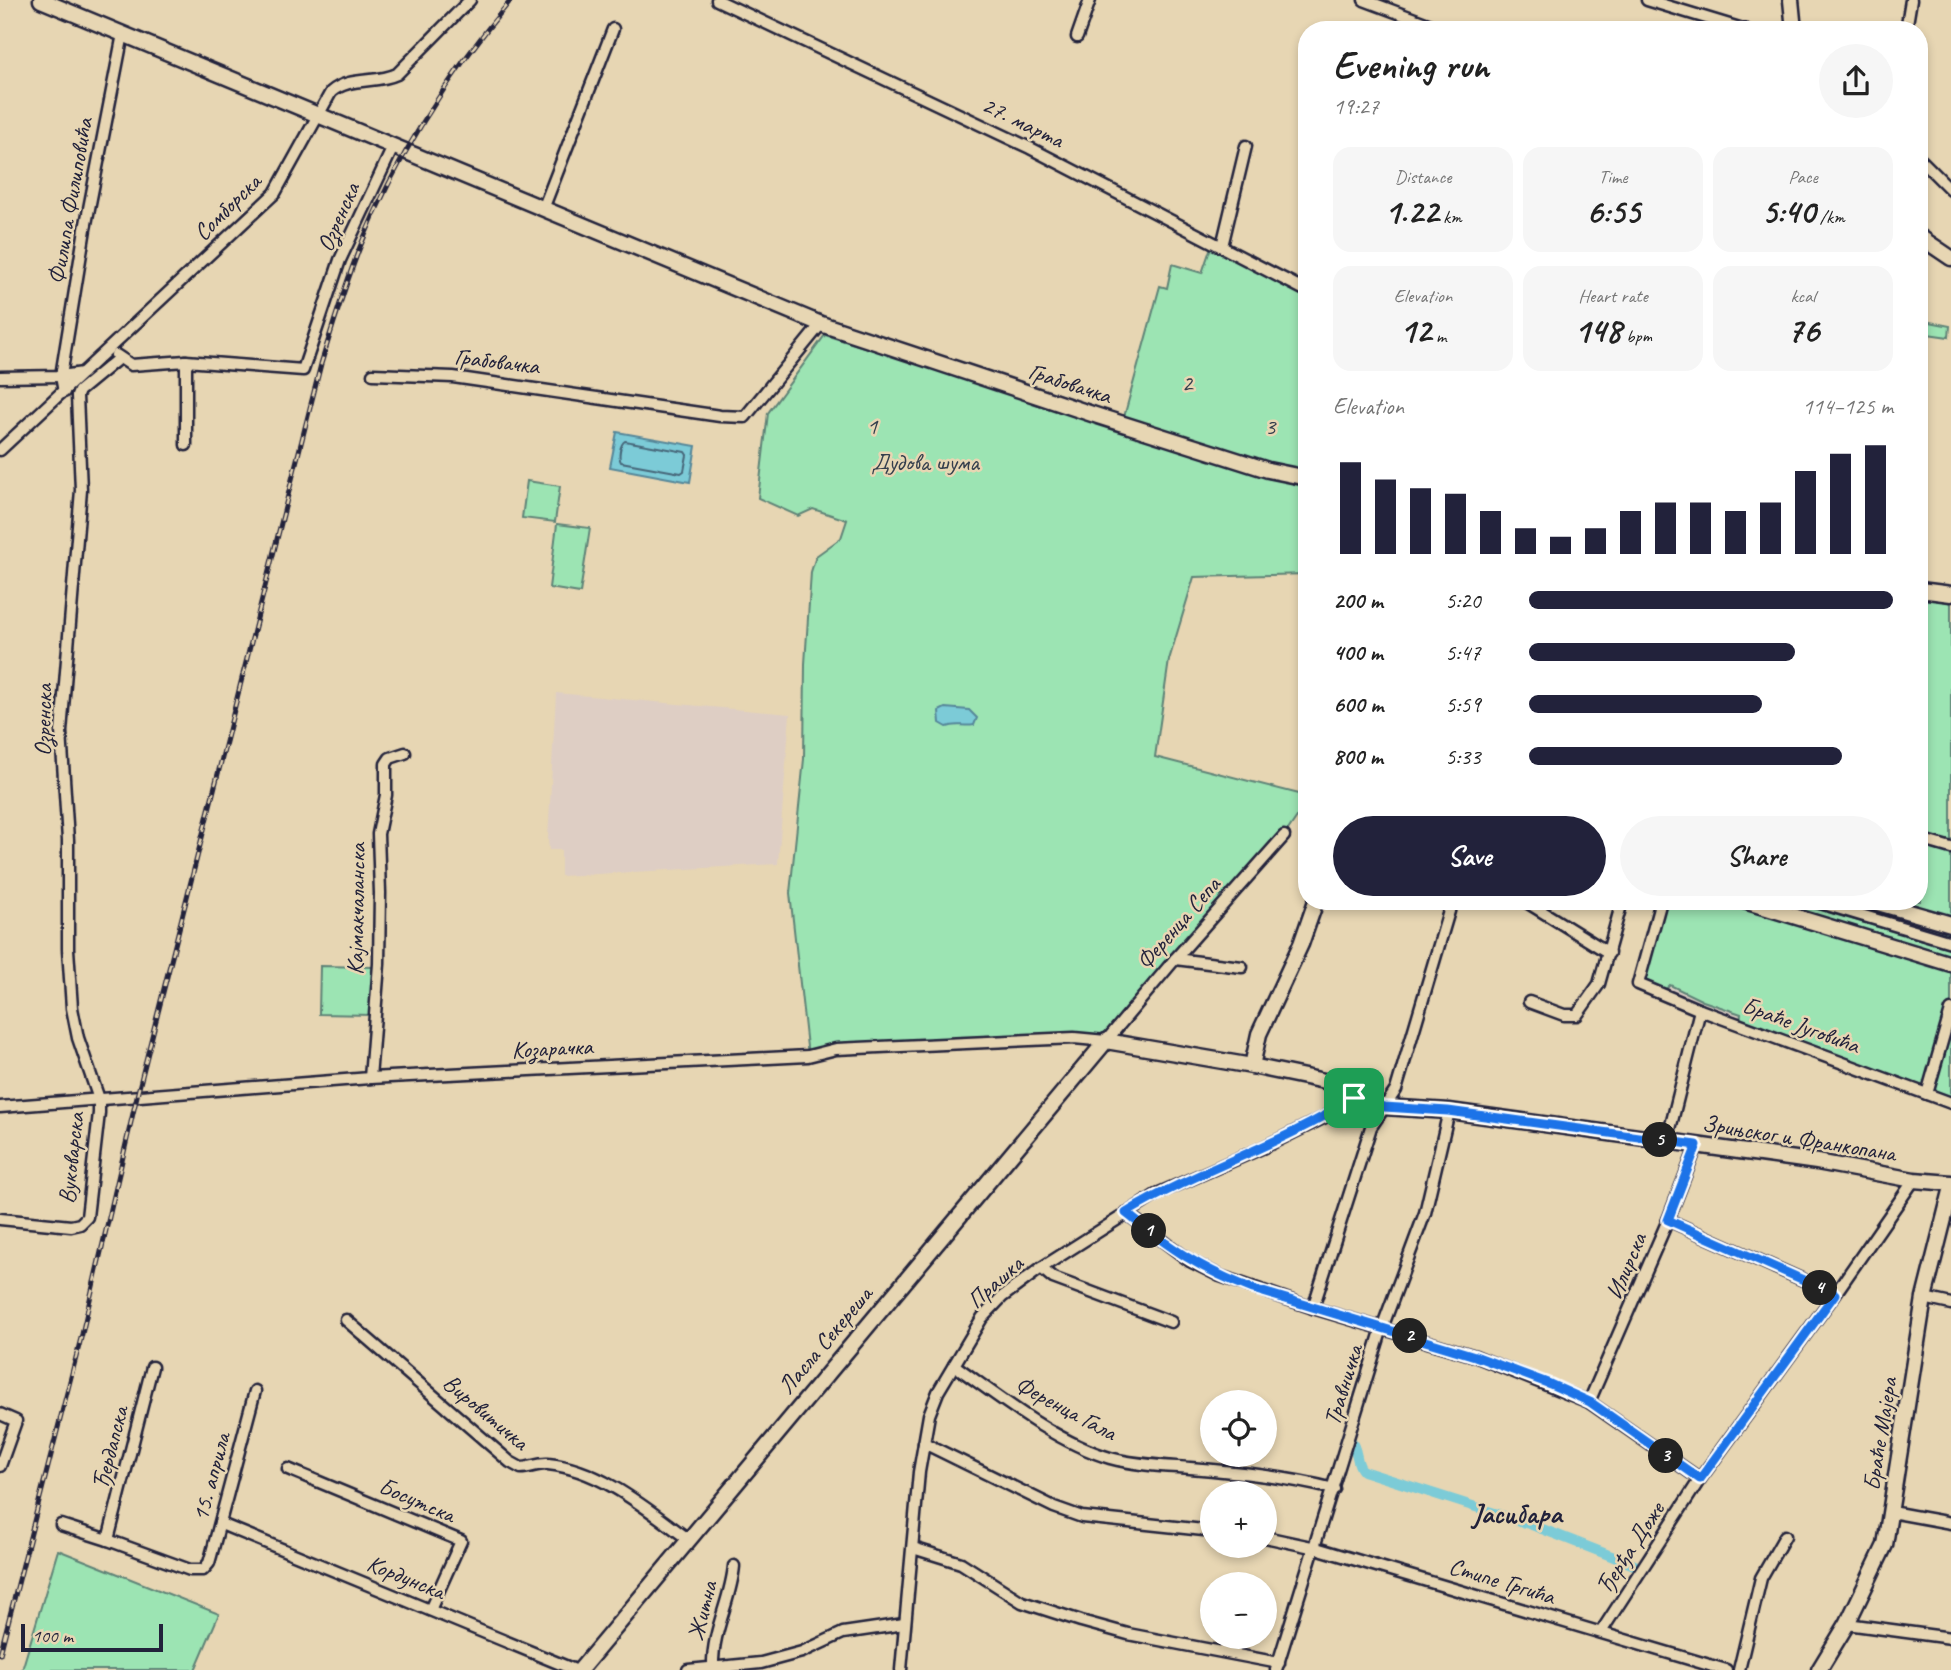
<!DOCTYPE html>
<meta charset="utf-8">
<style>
body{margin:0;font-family:Caveat,sans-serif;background:#f6f6f6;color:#222;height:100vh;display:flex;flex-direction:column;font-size:26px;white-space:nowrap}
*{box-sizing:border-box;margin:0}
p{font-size:23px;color:#767676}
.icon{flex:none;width:38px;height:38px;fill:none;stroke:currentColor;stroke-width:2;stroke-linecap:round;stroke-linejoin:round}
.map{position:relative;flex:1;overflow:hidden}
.sheet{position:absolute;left:1298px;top:21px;width:630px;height:889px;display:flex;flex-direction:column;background:#fff;border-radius:28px;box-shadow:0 4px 10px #0003}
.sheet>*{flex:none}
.fabs{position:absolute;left:1200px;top:1390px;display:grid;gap:14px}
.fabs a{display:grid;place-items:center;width:77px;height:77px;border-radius:50%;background:#fff;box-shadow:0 4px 10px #0003;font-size:35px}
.scale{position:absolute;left:21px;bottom:18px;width:142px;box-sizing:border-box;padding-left:7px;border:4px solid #22223b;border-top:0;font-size:19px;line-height:24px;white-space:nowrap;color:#22223b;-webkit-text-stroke:5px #e7d6b3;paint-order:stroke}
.pin{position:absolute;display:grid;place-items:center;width:60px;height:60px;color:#fff;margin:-30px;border-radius:14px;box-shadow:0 4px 10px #0006}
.km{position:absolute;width:35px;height:35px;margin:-18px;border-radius:50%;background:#222;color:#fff;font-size:19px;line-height:35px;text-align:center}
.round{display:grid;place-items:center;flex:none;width:74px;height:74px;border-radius:37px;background:#f6f6f6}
.head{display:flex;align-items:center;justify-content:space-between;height:119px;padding:0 35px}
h1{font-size:38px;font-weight:700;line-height:52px}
.metrics{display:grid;grid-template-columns:repeat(3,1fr);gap:10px;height:119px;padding:7px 35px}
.metrics div{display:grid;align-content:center;border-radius:18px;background:#f6f6f6;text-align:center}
.metrics b{font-size:35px;font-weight:700}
.metrics small{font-size:19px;font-weight:400}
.metrics p{font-size:19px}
.chart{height:196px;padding:14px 35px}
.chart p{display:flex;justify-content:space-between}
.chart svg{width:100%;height:126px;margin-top:7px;stroke:#22223b;stroke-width:6}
.action{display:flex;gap:14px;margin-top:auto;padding:14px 35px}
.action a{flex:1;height:80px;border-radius:42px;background:#22223b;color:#fff;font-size:28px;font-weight:700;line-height:80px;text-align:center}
.action a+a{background:#f6f6f6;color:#222}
ul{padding:0 35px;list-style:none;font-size:23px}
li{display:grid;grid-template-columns:112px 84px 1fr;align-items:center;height:52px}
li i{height:18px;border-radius:9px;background:#22223b}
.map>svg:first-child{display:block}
.built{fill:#decec4}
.green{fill:#9ce4b3;stroke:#5f8377;stroke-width:2}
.water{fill:#7bcbd7;stroke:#578799;stroke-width:2}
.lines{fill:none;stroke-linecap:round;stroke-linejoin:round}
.shore{stroke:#466679;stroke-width:2}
.canal{stroke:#7bcbd7;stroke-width:10}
.street-casing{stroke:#22223b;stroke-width:15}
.secondary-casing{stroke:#22223b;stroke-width:19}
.street{stroke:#e7d6b3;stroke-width:10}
.secondary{stroke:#e7d6b3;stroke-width:14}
.rail-casing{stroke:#22223b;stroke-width:5}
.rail{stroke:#e7d6b3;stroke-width:2.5;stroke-dasharray:8;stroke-linecap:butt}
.route-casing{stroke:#fff;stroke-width:14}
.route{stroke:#1a73e8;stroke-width:9}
.labels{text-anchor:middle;stroke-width:5;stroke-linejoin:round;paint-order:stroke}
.street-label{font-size:24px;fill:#22223b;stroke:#e7d6b3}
.park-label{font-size:24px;fill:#343f4d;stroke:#e7d6b3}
.quarter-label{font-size:28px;font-weight:bold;fill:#22223b;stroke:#e7d6b3}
</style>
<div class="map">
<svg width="1951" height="1670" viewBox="0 0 1951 1670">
<rect width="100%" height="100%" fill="#e7d6b3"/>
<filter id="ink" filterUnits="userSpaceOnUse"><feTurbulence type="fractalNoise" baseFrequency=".0143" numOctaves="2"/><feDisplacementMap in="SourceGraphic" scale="14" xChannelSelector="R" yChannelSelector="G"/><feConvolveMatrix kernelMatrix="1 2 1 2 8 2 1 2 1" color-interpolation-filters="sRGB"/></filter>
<g filter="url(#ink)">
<!-- built -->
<g class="built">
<path d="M556 693 790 714 778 864 561 876V850H549L548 839Z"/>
<path d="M1669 985 1703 1001 1741 1014 1740 1022 1664 991Z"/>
</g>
<!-- green -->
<g class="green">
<path d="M1211 247 1307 297V471L1268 463 1124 417 1160 286 1167 288 1172 264 1202 273Z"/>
<path d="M1920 320 1950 326 1949 337 1920 333Z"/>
<path d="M825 335 1307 483V574L1194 577 1169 660 1155 757 1307 796V802L1284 836 1106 1041 966 1042 808 1056 790 893 804 759 805 664 811 572 816 556 841 538 847 520 813 509 798 516 758 498 768 413Z"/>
<path d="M527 481 560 486 555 522 522 518Z"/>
<path d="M557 524 590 528 580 593 549 588Z"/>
<path d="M1920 593 1951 596V917L1896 901H1920Z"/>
<path d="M1664 901H1718L1951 971V1101L1740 1022 1741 1014 1703 1001 1670 985 1664 991 1641 982Z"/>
<path d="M1757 901H1790L1951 948V960Z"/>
<path d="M1836 901H1863L1951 927V935Z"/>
<path d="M320 966 373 967 372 1015 319 1014Z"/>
<path d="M58 1550 219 1614 195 1670H22Z"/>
</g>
<!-- water -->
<g class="water">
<path d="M617 432 696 446 690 482 610 467Z"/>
<path d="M945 708 969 710 977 718 974 725C964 727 957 723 947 727L940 723 939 711Z"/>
</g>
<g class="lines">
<!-- shore -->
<path class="shore" d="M625 441 685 452 687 455 684 471 681 473 621 462C618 457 620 444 625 441Z"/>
<!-- canal -->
<path class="canal" d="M1349 1438C1360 1451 1354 1461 1363 1471L1532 1525 1642 1568"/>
<!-- street casing -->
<g class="street-casing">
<g id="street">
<path d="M717 0 1030 148 1307 291"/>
<path d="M1364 0 1444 30"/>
<path d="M1647 0 1746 30"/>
<path d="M1906 30 1911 0"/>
<path d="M1077 37 1090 0"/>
<path d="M1920 159 1951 190"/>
<path d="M543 209 613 29"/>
<path d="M1222 246 1246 146"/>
<path d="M116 355 131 365 186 361 303 370 340 260 394 145"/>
<path d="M186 361V445"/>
<path d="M373 374 453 377 720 416 745 417 821 324"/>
<path d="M0 377 61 376 83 373"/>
<path d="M64 392 61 376 85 229 123 34"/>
<path d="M0 450 275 193 331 92C349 76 376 84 397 74L470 0"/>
<path d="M1920 839 1951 848"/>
<path d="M1525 901 1609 953"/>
<path d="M1661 901 1638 984 1700 1010 1951 1103"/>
<path d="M1814 901 1951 942"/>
<path d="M1175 959 1242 967"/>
<path d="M1529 1002 1564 1015H1577L1599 984 1620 909"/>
<path d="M370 1078 379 964 380 893 378 834 386 795V764L390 758 405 753"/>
<path d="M1927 1094 1951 1010"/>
<path d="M0 1107 370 1078 808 1056 836 1049 1074 1038 1106 1041 1175 959 1284 836"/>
<path d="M1667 1141 1700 1010"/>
<path d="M1126 1213 1190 1261 1220 1276 1313 1308 1475 1356 1589 1402 1700 1479"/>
<path d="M0 1219 71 1226 80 1224 87 1217 99 1113V1099L78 1038 72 1008 68 949V840L61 732 81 490 77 396 79 391 119 358"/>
<path d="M1668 1220 1835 1294"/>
<path d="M1041 1268 1053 1278 1171 1322"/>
<path d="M1924 1298 1951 1304"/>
<path d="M1313 1308 1371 1127 1396 1090 1452 901"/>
<path d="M346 1320 510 1462 521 1468C530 1468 539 1463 548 1464 600 1469 647 1509 688 1539"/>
<path d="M954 1365C1001 1398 1055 1442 1110 1458 1136 1465 1164 1466 1190 1468 1238 1472 1287 1477 1334 1489"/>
<path d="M1589 1402 1668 1220 1697 1145"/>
<path d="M0 1414 16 1421 0 1466"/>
<path d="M924 1443 1054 1507 1082 1517 1213 1531"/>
<path d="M288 1469 461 1541 430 1610"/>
<path d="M1891 1512 1951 1523"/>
<path d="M221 1524 575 1670"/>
<path d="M61 1525 108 1540 190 1570H203L209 1563 211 1556 255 1391"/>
<path d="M1265 1537 1316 1548 1726 1670"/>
<path d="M108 1540 152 1367"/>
<path d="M913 1548 961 1563 1022 1602 1081 1621 1128 1634 1279 1663"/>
<path d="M1847 1624 1951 1638"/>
<path d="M1601 1632 1700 1479 1835 1294 1914 1180"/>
<path d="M713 1666C712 1631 731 1600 734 1566"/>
<path d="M688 1670 761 1663 802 1652 843 1633 904 1624"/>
<path d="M901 1670 919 1472 929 1415 938 1392 982 1318 1002 1297 1041 1268 1159 1193 1262 1148 1325 1117 1354 1098"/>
<path d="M1276 1670 1382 1328 1425 1213 1449 1111"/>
<path d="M1739 1670 1761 1578 1785 1536"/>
</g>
</g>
<!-- secondary casing -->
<g class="secondary-casing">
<g id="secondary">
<path d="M41 0 821 324 1098 416 1268 470 1307 478"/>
<path d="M1791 0 1794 30"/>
<path d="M1920 237 1951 258"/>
<path d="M1920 590 1951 594"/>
<path d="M1744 901 1951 964"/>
<path d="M1871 901 1951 924"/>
<path d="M1252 1066 1259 1034 1301 944 1316 901"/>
<path d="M580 1670 1106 1041 1252 1066 1329 1082 1354 1098 1384 1107 1449 1111 1667 1141 1817 1162 1914 1180 1951 1183"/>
<path d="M1819 1670 1847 1624 1885 1545 1924 1298 1951 1191"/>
</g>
</g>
<!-- street -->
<use href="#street" class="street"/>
<!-- secondary -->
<use href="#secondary" class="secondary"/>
<!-- rail casing -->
<g class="rail-casing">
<path id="rail" d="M0 1654 82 1334 137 1096 321 364C333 325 345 285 360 247 396 158 449 74 511 0"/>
</g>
<!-- rail -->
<use href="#rail" class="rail"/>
</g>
</g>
<g class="lines" filter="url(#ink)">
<!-- route casing -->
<g class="route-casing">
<path id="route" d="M1354 1098 1384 1107 1448 1111 1697 1145 1668 1220 1835 1294 1700 1479 1590 1402 1550 1384 1475 1356 1253 1289C1200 1269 1170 1248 1126 1213 1199 1169 1282 1145 1354 1098Z"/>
</g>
<!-- route -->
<use href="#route" class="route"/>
</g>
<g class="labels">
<!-- street labels -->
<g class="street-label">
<text transform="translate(1023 122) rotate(26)" y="8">27. марта</text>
<text transform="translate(70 201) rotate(-80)" y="8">Филипа Филиповића</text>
<text transform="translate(227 207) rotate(-45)" y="8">Сомборска</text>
<text transform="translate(338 217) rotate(-66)" y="8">Озренска</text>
<text transform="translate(497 361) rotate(7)" y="8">Грабовачка</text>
<text transform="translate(1070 383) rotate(18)" y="8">Грабовачка</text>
<text transform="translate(43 720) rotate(-89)" y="8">Озренска</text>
<text transform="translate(356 909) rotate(-89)" y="8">Кајмакчаланска</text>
<text transform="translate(1178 923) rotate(-49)" y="8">Ференца Сепа</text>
<text transform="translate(1801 1025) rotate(20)" y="8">Браће Југовића</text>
<text transform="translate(552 1048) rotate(-3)" y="8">Козарачка</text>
<text transform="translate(1799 1138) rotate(9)" y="8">Зрињског и Франкопана</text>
<text transform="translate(71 1158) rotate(-84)" y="8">Вуковарска</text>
<text transform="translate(1626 1266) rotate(-67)" y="8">Илирска</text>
<text transform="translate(995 1282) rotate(-42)" y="8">Прашка</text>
<text transform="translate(825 1340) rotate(-50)" y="8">Ласла Секереша</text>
<text transform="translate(1343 1385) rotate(-73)" y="8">Травничка</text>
<text transform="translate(1066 1408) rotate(28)" y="8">Ференца Гала</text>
<text transform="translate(486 1412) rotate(40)" y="8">Вировитичка</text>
<text transform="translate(1880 1434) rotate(-81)" y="8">Браће Мајера</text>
<text transform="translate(110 1448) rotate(-76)" y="8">Ђердапска</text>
<text transform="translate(211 1477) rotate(-75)" y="8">15. априла</text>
<text transform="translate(417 1500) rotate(23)" y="8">Босутска</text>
<text transform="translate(1630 1548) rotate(-57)" y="8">Ђерђа Доже</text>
<text transform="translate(406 1577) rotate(22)" y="8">Кордунска</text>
<text transform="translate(1502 1581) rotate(17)" y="8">Стипе Гргића</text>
<text transform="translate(702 1611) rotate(-76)" y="8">Житна</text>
</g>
<!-- park labels -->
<g class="park-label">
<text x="1187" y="391">2</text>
<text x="872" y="434">1</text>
<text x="1270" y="434">3</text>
<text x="925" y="470">Дудова шума</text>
</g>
<!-- quarter labels -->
<g class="quarter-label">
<text x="1517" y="1523">Јасибара</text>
</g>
</g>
</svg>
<div class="fabs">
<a><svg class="icon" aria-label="locate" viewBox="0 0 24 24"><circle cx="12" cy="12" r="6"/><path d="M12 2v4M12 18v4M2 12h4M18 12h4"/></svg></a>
<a>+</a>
<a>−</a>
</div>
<div class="scale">100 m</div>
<div class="pin" style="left:1354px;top:1098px;background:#1e9e55"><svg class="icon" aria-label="arrive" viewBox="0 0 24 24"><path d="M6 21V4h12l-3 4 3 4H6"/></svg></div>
<b class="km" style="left:1149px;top:1231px">1</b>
<b class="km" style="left:1410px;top:1336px">2</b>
<b class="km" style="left:1666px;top:1456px">3</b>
<b class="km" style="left:1820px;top:1288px">4</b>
<b class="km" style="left:1660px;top:1140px">5</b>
<section class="sheet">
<div class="head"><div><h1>Evening run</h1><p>19:27</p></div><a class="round"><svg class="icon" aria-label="share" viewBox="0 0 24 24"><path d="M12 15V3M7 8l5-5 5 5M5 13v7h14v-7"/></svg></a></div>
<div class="metrics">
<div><p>Distance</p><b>1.22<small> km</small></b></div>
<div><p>Time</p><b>6:55</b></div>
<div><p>Pace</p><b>5:40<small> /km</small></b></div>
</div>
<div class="metrics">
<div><p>Elevation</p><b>12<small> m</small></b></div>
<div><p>Heart rate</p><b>148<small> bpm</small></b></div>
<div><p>kcal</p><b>76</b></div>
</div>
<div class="chart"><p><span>Elevation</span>114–125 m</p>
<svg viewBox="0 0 160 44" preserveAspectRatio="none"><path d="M5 44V12M15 44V18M25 44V21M35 44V23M45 44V29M55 44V35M65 44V38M75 44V35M85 44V29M95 44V26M105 44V26M115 44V29M125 44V26M135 44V15M145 44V9M155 44V6"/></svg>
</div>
<ul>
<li><b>200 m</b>5:20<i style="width:100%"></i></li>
<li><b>400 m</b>5:47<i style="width:73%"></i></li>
<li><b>600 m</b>5:59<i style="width:64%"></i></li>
<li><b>800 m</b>5:33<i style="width:86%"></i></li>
</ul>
<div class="action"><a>Save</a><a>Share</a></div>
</section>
</div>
